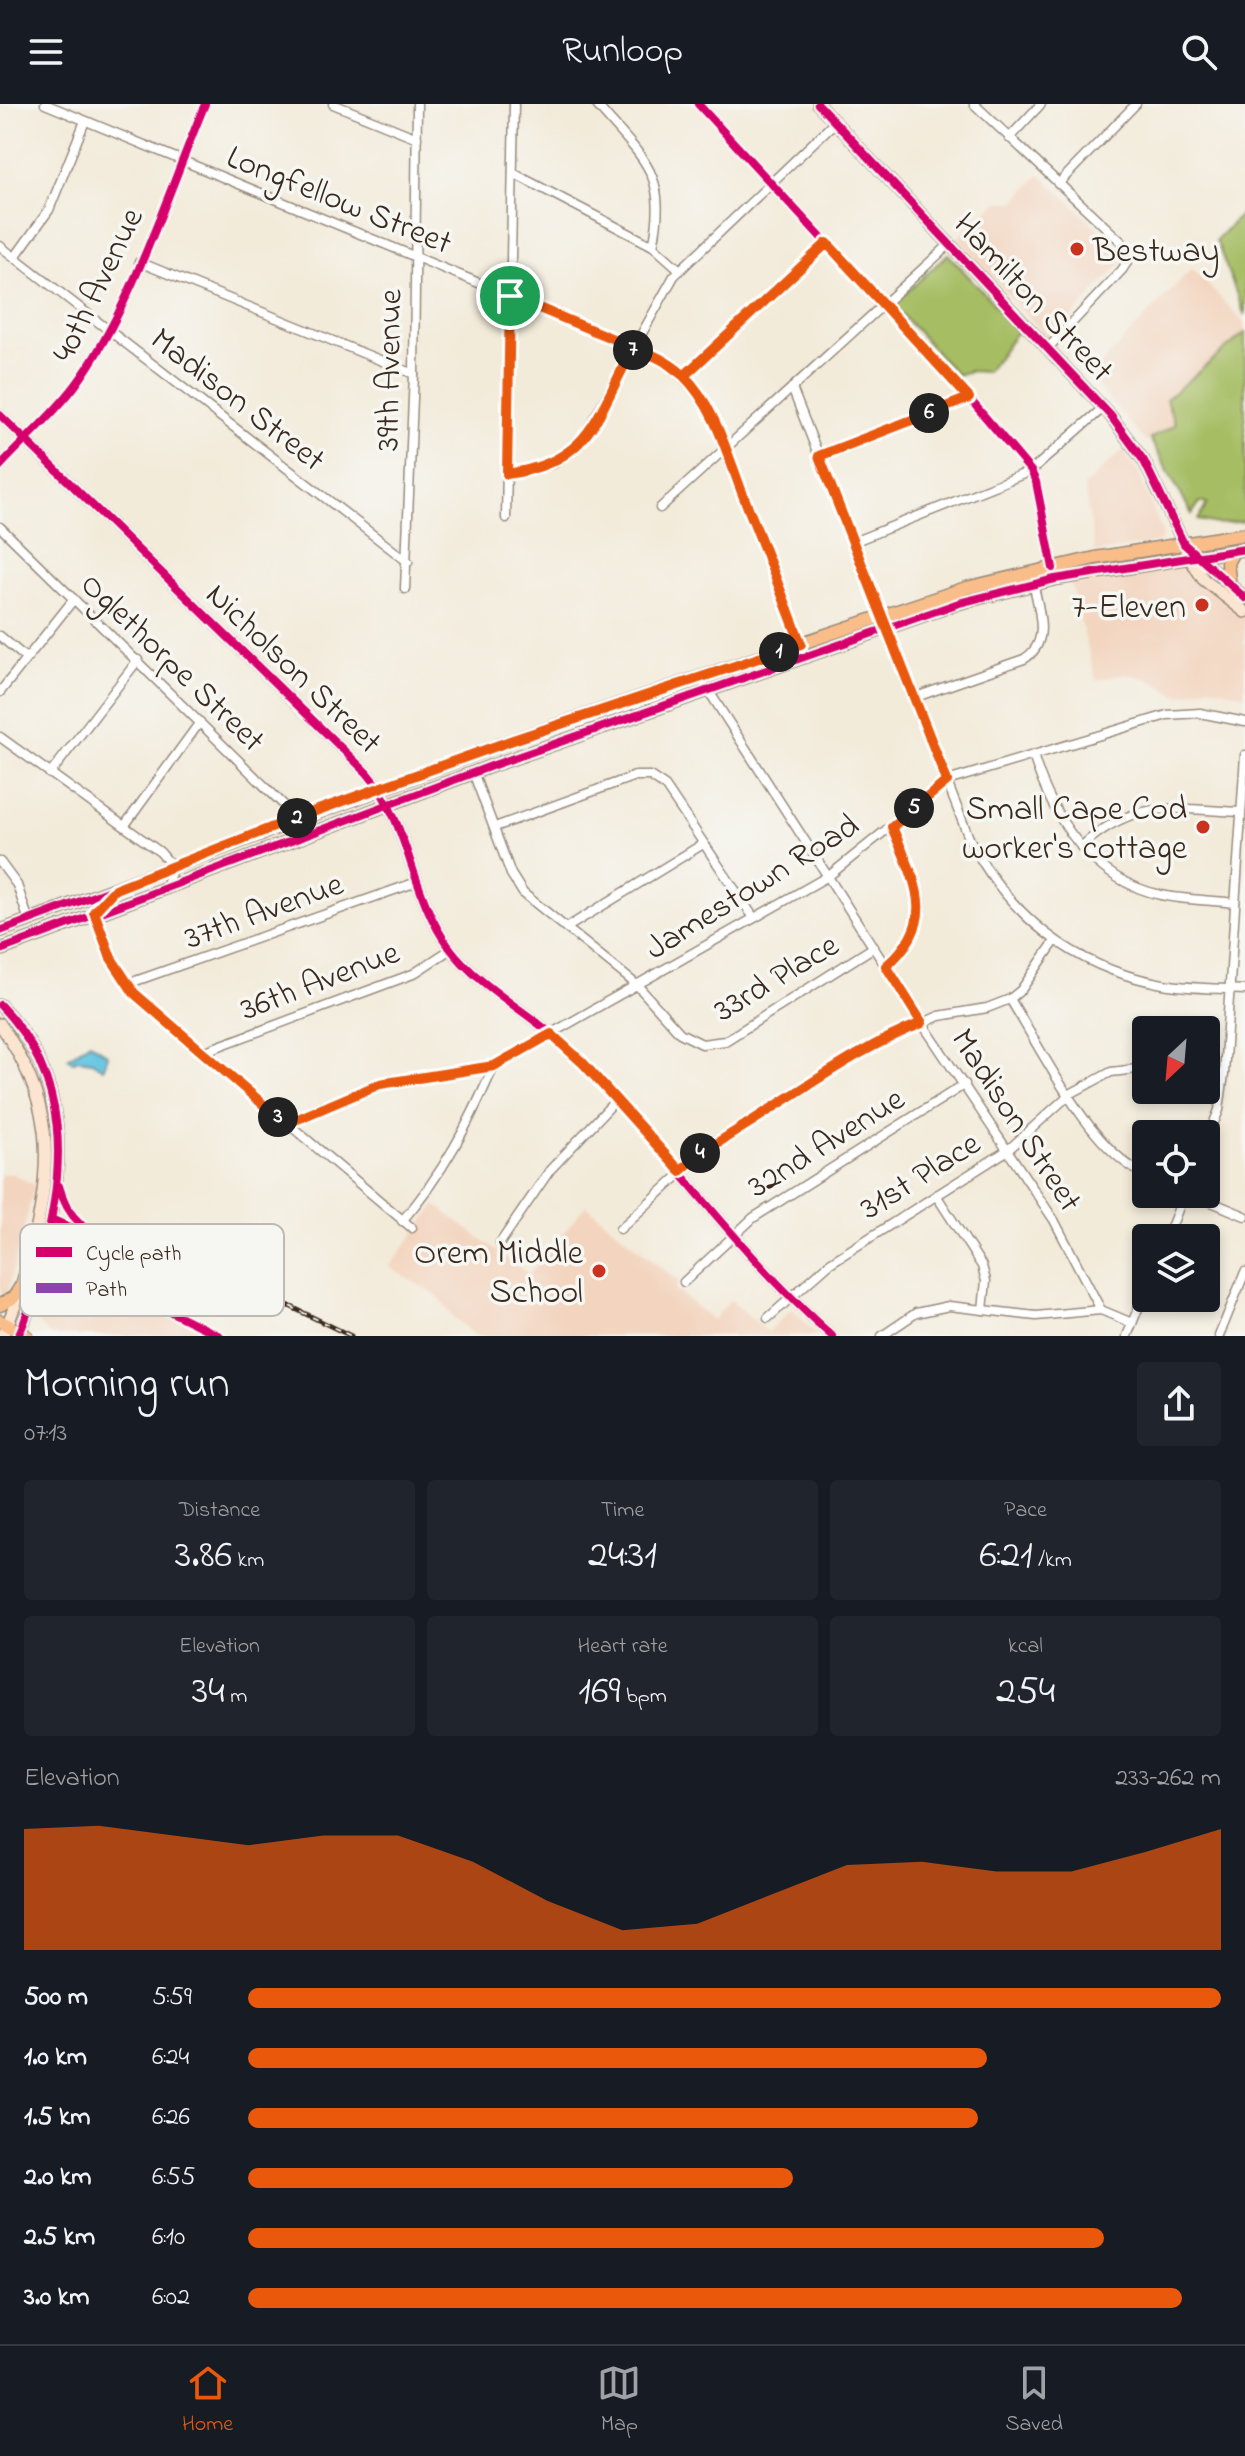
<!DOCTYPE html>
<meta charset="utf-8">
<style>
body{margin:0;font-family:"Indie Flower",sans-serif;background:#20242c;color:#f1f3f6;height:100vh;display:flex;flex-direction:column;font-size:30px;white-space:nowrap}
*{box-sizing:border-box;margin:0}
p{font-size:26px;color:#9ea1a6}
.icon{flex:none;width:44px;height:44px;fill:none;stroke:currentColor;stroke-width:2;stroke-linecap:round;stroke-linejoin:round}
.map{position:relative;height:1232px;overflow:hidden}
.drawer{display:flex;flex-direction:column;background:#171b24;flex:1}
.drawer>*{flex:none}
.needle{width:52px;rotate:206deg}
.tools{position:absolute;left:1132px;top:912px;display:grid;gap:16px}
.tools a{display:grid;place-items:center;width:88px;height:88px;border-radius:8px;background:#171b24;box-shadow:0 4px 12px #0003;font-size:40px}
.pin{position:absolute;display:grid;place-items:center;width:68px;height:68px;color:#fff;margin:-34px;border:4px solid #fff;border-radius:50%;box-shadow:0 2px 8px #0007}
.km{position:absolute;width:40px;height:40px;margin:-20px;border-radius:50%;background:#222;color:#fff;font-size:22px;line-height:40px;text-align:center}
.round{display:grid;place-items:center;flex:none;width:84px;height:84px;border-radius:8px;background:#20242c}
.head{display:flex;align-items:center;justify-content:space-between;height:136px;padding:0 24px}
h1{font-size:44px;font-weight:600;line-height:60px}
.metrics{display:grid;grid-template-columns:repeat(3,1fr);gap:12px;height:136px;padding:8px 24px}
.metrics div{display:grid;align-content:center;border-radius:8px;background:#20242c;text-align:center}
.metrics b{font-size:40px;font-weight:600}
.metrics small{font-size:22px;font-weight:400}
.metrics p{font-size:22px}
.chart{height:224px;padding:16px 24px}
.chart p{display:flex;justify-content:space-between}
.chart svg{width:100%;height:144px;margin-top:8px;fill:#ea580c;opacity:.7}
ul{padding:0 24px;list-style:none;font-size:26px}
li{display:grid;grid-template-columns:128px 96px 1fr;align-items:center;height:60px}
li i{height:20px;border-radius:10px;background:#ea580c}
header{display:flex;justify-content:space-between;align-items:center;height:104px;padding:0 24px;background:#171b24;font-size:36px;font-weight:600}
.dock{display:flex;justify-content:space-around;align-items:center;height:112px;border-top:2px solid #363941;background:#171b24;font-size:22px;color:#9ea1a6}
.dock a{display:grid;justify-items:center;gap:4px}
.dock .active{color:#ea580c}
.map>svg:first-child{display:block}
.built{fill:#f3d4be}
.green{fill:#a6bd63;stroke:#707440;stroke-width:2}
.water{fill:#63c4e1;stroke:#4f7780;stroke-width:2}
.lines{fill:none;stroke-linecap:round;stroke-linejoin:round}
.pedestrian-casing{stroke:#978a7c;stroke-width:9}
.minor-casing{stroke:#978a7c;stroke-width:11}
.tertiary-casing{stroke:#978a7c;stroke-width:13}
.secondary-casing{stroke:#978a7c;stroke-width:14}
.primary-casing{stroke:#978a7c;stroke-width:15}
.pedestrian{stroke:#fff;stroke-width:6}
.minor{stroke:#fff;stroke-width:8}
.tertiary{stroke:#fff;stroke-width:10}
.secondary{stroke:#fce5d0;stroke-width:11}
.primary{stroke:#f8bd89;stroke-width:12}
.rail-casing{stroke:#3b2a1e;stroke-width:5}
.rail{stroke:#f6f6f2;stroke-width:2;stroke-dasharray:6;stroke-linecap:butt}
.quiet{stroke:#8e44ad;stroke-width:6;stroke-dasharray:12 6;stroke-linecap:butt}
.cycleway-casing{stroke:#f6f6f2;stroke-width:13}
.cycleway{stroke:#d6006c;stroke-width:8}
.route-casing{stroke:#fff;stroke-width:16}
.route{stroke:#ea580c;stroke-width:10}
.poi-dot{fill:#c8321e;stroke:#f6f6f2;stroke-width:3}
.labels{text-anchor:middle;stroke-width:7;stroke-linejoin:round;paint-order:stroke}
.street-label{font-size:34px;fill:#3b2a1e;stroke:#f6f6f2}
.poi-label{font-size:34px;fill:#3b2a1e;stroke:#f6f6f2;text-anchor:end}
.key{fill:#f6f6f2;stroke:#beb9b2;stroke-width:2}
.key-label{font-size:22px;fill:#3b2a1e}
</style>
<header><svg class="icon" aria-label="menu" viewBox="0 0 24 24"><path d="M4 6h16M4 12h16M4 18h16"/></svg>Runloop<svg class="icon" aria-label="search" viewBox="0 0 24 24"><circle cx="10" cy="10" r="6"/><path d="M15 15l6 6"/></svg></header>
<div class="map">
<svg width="1245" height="1232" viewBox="0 0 1245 1232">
<rect width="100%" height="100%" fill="#f6f6f2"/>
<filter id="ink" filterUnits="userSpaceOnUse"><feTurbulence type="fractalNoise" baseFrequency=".0125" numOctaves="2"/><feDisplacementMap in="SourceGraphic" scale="16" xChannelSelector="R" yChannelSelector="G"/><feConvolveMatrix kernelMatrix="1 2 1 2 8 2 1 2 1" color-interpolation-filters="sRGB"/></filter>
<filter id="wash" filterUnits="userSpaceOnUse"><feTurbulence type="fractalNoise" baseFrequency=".006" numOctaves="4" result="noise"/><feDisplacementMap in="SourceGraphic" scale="32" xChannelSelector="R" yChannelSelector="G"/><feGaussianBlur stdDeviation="1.8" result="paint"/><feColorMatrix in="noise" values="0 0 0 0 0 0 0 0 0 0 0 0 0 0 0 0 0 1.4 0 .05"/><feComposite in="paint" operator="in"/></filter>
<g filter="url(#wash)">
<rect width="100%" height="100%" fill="#f3ebda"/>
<!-- built -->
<g class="built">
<path d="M1040 70 1119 144 1125 155 1057 229 1050 232 1045 231 957 134 998 98H1015Z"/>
<path d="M1192 164 1245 220V229L1166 295 1175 320 1146 338 1089 273Z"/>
<path d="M1123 346 1138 368 1163 430 1160 438 1095 449 1084 382Z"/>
<path d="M1166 461 1179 462 1199 473 1245 511V591L1210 582 1179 592 1148 575 1126 570 1096 576 1070 477Z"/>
<path d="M0 1070H13L35 1081 7 1188 0 1190Z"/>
<path d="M436 1101 529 1171 586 1101 679 1178 675 1185 713 1216 730 1196 768 1228 792 1204 818 1232H475L449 1208 440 1194 389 1163Z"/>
<path d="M52 1154 119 1187 211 1232H51L35 1217Z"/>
</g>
<!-- green -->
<g class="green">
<path d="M1245 83V212L1216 136 1242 109Z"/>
<path d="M948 150 1018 226 987 268 969 267 957 271 893 201Z"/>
<path d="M1245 229V417L1217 420 1198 416 1207 400 1200 398 1192 410 1150 335 1175 320 1166 295Z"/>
</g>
<!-- water -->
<path class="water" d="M90 938 108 951 103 965 92 957 77 955 73 958 68 954Z"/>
</g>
<g filter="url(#ink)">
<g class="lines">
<!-- pedestrian casing -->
<g class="pedestrian-casing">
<path id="pedestrian" d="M156 1186 157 1187"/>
</g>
<!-- minor casing -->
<g class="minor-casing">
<g id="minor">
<path d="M45 0 634 243C673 260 696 280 714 319L806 551"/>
<path d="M333 0 417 34"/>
<path d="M596 0C640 53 670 67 653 142"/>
<path d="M698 0 969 294 1031 367 1036 378 1053 464"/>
<path d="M974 0 1128 144 1129 155 1122 166 1048 244"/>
<path d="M1009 34 1041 0"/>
<path d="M513 69 653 142 680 166"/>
<path d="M1058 80 1136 0"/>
<path d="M0 142 408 458"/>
<path d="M15 153 49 106 85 17"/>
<path d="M139 158 414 270"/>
<path d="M684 272 827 139"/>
<path d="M792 284 969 734C1008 811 1073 863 1158 879 1186 885 1217 884 1245 886"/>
<path d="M819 352 969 294"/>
<path d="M0 362C25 335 53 311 75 282 130 208 169 86 205 0"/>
<path d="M507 370 553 360 580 340 674 172 835 18"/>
<path d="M660 404 951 139"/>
<path d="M506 414 514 0"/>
<path d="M0 423 292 709 307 732"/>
<path d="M853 438 1031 367 1103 304"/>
<path d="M405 485 414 270 417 0"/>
<path d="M0 532 26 554"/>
<path d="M701 575 922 919 1054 1116 1101 1206"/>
<path d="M0 588 74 495"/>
<path d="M913 594 1024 555C1052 538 1038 504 1033 478"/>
<path d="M0 633 160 748 173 763 165 785"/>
<path d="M1033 651C1052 713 1091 776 1161 791 1184 796 1211 796 1235 799"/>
<path d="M473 668 511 770 523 789 637 881 680 929 702 940 725 937 874 843"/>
<path d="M50 670 138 556"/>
<path d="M125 721 200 618"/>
<path d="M495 723 635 672H650L665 682 754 814"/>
<path d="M1081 743C1133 694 1174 705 1241 708"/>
<path d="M0 758 17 781 29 817"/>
<path d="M95 812 111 854 140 895 412 1124"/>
<path d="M566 824 703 740"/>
<path d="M886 862C940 816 915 778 892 723"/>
<path d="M127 880 417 778"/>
<path d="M1010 895C1043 948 1090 1047 1146 1071"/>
<path d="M203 948 413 870 451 845"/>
<path d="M1206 968 1224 970"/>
<path d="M286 1020 380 980 494 962 830 771 947 677 1167 611 1200 609 1245 618"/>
<path d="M1206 1038 1219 1006 1224 970 1245 651"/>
<path d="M1192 1090 1245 1112"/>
<path d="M936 1091 982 1162 986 1177 983 1206"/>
<path d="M402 1117C444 1069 469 1019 494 962"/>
<path d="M620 1125 712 1041 879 939 939 912 987 904 1010 895 1021 886 1055 837"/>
<path d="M1167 1134 1184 1090"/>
<path d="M500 1139 550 1066 616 996"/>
<path d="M684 1178 753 1114 965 980"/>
<path d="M768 1214 830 1159 1008 1046 1070 990 1111 968 1146 964"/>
<path d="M882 1232 916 1209 949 1202 1036 1212 1101 1206 1132 1219"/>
<path d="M1127 1232 1146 1185"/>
<path d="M1219 1232 1245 1168"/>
</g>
</g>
<!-- tertiary casing -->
<g class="tertiary-casing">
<path id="tertiary" d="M0 311 367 669C410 719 410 790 449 843 482 887 536 911 574 950 663 1040 737 1148 832 1232"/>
</g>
<!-- secondary casing -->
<g class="secondary-casing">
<g id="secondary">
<path d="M818 0 1110 311 1144 357 1184 440 1245 494"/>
<path d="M1186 448 1203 475 1245 508"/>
<path d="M0 901C71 974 66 1064 42 1156 35 1182 30 1208 18 1232"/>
<path d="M0 920C53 996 54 1057 32 1144 24 1174 16 1204 2 1232"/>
</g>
</g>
<!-- primary casing -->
<g class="primary-casing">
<g id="primary">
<path d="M1230 483 1227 459 1234 446"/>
<path d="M0 827 513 636 966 484 1095 454 1245 430"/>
<path d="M0 846 494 661 959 499 1055 475 1245 445"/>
<path d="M0 1201 14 1193 21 1182"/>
<path d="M0 1217 27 1232"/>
</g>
</g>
<!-- pedestrian -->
<use href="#pedestrian" class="pedestrian"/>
<!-- minor -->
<use href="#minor" class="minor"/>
<!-- tertiary -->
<use href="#tertiary" class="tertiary"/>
<!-- secondary -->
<use href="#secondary" class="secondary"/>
<!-- primary -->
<use href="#primary" class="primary"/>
<!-- rail casing -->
<g class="rail-casing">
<g id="rail">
<path d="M166 1136 178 1142"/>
<path d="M269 1192 351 1232"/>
</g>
</g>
<!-- rail -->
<use href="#rail" class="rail"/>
<!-- quiet -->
<path class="quiet" d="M156 1186 157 1187"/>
<!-- cycleway casing -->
<g class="cycleway-casing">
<g id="cycleway">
<path d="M698 0 969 294 1031 367 1036 378 1053 464"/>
<path d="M818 0 1110 311 1144 357 1184 440 1245 494"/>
<path d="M0 311 367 669C410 719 410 790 449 843 482 887 536 911 574 950 663 1040 737 1148 832 1232"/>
<path d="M0 362C25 335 53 311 75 282 130 208 169 86 205 0"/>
<path d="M0 827 513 636 679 582"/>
<path d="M0 846 494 661 959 499 1055 475 1245 445"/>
<path d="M0 901C71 974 66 1064 42 1156 35 1182 30 1208 18 1232"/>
<path d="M53 1116 99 1136 123 1161 135 1162 144 1155 145 1142 137 1132C130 1131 125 1132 117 1132 85 1132 67 1112 59 1082"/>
<path d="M118 1157V1182L220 1232"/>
</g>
</g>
<!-- cycleway -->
<use href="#cycleway" class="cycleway"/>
</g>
</g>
<g class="lines" filter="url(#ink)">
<!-- route casing -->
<g class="route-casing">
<path id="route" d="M510 192 623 239C644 247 666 255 683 271 715 302 727 350 743 391 763 441 782 490 801 540L513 636 296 714 115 785 94 808 111 854 134 889 286 1020 380 980 494 962 551 930 583 959 680 1067C707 1043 736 1028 766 1008 817 976 866 941 922 919L886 862C940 816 915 778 892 723L947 677 819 352 969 294 827 139 684 272 663 256 634 243C596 311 593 358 507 370L510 192"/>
</g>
<!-- route -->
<use href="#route" class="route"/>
</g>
<!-- markers -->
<g class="poi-dot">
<circle cx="1077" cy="145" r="8"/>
<circle cx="1202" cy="501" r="8"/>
<circle cx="1203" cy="723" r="8"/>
<circle cx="599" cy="1167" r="8"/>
</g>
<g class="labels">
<!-- street labels -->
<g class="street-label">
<text transform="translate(340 94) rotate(22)" y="12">Longfellow Street</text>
<text transform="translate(96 180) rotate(-64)" y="12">40th Avenue</text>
<text transform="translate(1035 192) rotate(47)" y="12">Hamilton Street</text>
<text transform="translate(387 266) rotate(-89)" y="12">39th Avenue</text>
<text transform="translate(239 294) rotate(38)" y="12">Madison Street</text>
<text transform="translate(174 557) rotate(44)" y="12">Oglethorpe Street</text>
<text transform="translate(295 563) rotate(44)" y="12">Nicholson Street</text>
<text transform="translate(751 781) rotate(-32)" y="12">Jamestown Road</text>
<text transform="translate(263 805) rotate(-20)" y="12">37th Avenue</text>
<text transform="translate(775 872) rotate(-31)" y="12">33rd Place</text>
<text transform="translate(319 875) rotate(-21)" y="12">36th Avenue</text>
<text transform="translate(1018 1015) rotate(57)" y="12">Madison Street</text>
<text transform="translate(825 1037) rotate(-32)" y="12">32nd Avenue</text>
<text transform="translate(919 1070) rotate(-32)" y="12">31st Place</text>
</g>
<!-- poi labels -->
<g class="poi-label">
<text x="1093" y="157" text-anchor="start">Bestway</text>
<text x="1186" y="513">7-Eleven</text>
<text x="1187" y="715">Small Cape Cod<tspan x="1187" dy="39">worker's cottage</tspan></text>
<text x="583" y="1159">Orem Middle<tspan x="583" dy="39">School</tspan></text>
</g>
</g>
<!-- legend -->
<rect x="20" y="1120" width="264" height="92" rx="12" class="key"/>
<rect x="36" y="1143" width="36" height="10" fill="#d6006c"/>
<rect x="36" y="1179" width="36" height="10" fill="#8e44ad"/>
<g class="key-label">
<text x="86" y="1156">Cycle path</text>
<text x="86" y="1192">Path</text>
</g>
</svg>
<div class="tools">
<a><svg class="needle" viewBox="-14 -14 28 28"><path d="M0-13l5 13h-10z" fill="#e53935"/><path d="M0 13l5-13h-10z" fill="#9ea1a6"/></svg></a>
<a><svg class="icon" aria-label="locate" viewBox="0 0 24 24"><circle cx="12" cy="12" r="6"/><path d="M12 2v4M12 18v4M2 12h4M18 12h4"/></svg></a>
<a><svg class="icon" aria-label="layers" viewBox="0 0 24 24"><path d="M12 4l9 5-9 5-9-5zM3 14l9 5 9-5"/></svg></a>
</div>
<div class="pin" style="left:510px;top:192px;background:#1e9e55"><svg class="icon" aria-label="arrive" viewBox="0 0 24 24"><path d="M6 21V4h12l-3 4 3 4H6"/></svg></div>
<b class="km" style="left:779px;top:548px">1</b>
<b class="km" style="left:297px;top:714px">2</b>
<b class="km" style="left:278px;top:1013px">3</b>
<b class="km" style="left:700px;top:1049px">4</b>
<b class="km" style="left:914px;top:704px">5</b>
<b class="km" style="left:929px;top:309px">6</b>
<b class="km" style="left:633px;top:246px">7</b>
</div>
<section class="drawer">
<div class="head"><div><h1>Morning run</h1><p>07:13</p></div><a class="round"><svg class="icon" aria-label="share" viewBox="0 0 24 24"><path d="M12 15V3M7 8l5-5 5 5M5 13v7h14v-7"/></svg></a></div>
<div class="metrics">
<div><p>Distance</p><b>3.86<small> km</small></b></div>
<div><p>Time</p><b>24:31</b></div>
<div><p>Pace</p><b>6:21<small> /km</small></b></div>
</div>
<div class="metrics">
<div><p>Elevation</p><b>34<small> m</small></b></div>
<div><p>Heart rate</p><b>169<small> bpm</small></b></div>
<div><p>kcal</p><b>254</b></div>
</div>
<div class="chart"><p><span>Elevation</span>233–262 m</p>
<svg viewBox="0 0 160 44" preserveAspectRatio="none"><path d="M0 44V7L10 6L20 9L30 12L40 9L50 9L60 17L70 29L80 38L90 36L100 27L110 18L120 17L130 20L140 20L150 14L160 7V44z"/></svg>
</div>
<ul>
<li><b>500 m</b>5:59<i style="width:100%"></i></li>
<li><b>1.0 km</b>6:24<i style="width:76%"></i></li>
<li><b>1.5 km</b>6:26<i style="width:75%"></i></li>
<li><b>2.0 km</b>6:55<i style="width:56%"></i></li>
<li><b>2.5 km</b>6:10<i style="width:88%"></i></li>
<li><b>3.0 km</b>6:02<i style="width:96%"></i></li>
</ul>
</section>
<nav class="dock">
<a class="active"><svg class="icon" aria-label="home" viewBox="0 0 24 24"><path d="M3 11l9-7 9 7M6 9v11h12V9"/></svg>Home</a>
<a><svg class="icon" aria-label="map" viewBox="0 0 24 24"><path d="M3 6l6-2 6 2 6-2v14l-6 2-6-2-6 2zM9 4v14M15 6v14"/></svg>Map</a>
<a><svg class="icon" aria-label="saved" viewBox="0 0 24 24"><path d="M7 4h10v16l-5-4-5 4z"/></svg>Saved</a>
</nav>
